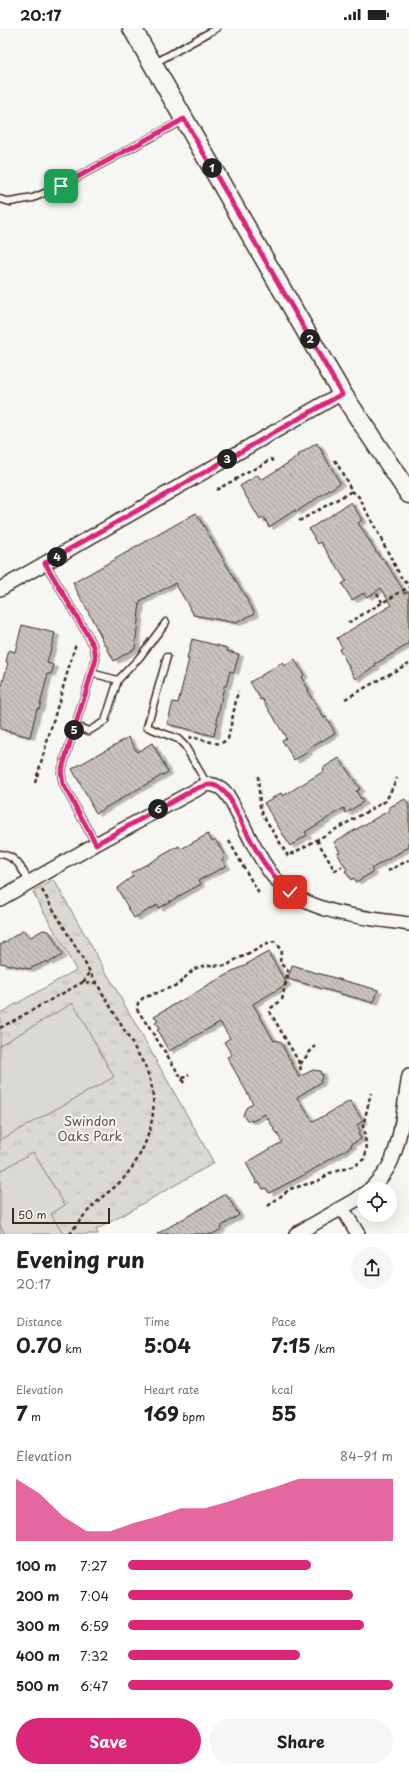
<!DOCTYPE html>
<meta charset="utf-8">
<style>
body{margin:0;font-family:"Playpen Sans",sans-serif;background:#f6f6f6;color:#202124;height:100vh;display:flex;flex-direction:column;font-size:15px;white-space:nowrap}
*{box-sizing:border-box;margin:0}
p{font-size:13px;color:#757577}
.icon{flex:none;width:22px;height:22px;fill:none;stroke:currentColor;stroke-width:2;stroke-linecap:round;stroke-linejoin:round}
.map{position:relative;height:1206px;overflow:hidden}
.drawer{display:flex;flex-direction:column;background:#fff;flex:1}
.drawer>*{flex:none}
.controls{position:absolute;left:357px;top:1154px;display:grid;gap:8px}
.controls a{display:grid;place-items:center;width:40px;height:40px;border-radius:50%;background:#fff;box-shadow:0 4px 16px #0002;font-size:20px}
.scale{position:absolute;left:12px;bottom:10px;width:98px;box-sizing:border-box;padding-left:4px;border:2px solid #3b2a1e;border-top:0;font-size:11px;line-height:14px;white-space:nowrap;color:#3b2a1e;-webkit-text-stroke:3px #f6f6f2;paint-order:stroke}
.pin{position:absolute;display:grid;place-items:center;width:34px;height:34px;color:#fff;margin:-17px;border-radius:8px;box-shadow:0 2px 6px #0006}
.km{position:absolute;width:20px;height:20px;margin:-10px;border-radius:50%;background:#222;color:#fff;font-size:11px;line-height:20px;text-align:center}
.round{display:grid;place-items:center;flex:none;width:42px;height:42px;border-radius:21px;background:#f6f6f6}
.summary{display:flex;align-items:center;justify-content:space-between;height:68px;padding:0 16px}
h1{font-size:22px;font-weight:700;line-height:30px}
.figures{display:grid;grid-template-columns:repeat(3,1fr);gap:6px;height:68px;padding:4px 16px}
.figures div{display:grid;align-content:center}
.figures b{font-size:20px;font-weight:700}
.figures small{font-size:11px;font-weight:400}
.figures p{font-size:11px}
.chart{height:112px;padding:8px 16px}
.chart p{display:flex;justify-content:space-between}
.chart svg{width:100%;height:72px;margin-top:4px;fill:#db2777;opacity:.7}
.button{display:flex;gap:8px;margin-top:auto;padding:8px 16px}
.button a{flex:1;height:46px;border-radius:24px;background:#db2777;color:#fff;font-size:16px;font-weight:700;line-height:46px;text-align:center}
.button a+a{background:#f6f6f6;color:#202124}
ul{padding:0 16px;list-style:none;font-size:13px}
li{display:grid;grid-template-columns:64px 48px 1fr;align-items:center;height:30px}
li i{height:10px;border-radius:5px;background:#db2777}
.status{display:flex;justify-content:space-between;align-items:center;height:28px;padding:0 20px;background:#fff;direction:ltr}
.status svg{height:11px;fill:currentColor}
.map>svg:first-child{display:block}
.park{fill:url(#park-tufts);stroke:#8a8278}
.pitch{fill:#dad9d3;stroke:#8a8278}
.building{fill:url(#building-back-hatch);stroke:#3b2a1e;filter:url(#shadow)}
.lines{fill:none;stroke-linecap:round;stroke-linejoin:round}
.lane-casing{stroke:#3b2a1e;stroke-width:9}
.street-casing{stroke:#3b2a1e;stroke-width:16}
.secondary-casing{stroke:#3b2a1e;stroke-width:21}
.path{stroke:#3b2a1e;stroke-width:2.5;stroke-dasharray:4 3;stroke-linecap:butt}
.lane{stroke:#f6f6f2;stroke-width:6}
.street{stroke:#f6f6f2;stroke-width:13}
.secondary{stroke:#f6f6f2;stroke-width:18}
.route-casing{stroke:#fff;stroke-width:8}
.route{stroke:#db2777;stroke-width:5}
.labels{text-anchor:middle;stroke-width:4;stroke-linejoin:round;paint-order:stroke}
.park-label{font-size:13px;fill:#63564b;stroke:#f6f6f2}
</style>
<div class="status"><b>20:17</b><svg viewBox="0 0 49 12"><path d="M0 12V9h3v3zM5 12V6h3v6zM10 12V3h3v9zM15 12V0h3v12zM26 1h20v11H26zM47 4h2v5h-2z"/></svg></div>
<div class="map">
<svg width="409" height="1206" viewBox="0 0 409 1206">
<defs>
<pattern id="park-tufts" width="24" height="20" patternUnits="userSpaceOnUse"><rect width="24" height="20" fill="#dad9d3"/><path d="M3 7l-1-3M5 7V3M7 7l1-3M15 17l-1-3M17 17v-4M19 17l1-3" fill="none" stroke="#bcbab5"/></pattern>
<pattern id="building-back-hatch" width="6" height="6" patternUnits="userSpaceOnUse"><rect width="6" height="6" fill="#c8c3be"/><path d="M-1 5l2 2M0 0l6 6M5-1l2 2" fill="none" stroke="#a49f9a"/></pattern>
<filter id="shadow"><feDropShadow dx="4.5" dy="2.5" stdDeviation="0" flood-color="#0004"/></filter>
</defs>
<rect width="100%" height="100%" fill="#f6f6f2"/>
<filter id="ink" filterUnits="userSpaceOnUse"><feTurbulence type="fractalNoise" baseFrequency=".025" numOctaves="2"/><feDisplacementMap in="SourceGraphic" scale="8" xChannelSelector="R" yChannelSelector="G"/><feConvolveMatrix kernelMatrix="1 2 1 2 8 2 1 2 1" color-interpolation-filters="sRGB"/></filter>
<g filter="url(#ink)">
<!-- park -->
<path class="park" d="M54 852 214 1135 96 1202 98 1206H0V985L76 942 33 864Z"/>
<!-- pitch -->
<g class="pitch">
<path d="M73 975 114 1049 0 1112V1017Z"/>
<path d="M33 1124 65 1177 51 1186 63 1206H5L0 1197V1143Z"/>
</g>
<!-- building -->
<g class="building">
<path d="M317 415 340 455 296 484 295 482 269 499 264 489 260 492 240 458 258 447 261 452 299 428 298 427Z"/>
<path d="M351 474 362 492 358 495 381 531 383 530 405 565 409 563V616L375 636 376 638 356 651 339 621 342 619 337 610 392 577 381 560 367 569 364 565 352 572 342 556 346 553 321 514 318 516 309 501Z"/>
<path d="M196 485 255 585 236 595 194 587 175 555 140 574 135 620 114 633 73 555Z"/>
<path d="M22 597 55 605 47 635 54 637 51 646H48L39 681 37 680 30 709 0 701V657L2 658 8 635 6 634 9 622 15 624Z"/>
<path d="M192 611 228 620 227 623 239 626 234 644 230 643 226 658H224L214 708 167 696 173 674 178 675 189 631H187Z"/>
<path d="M295 632 304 647 301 649 309 662 307 663 324 690 326 689 335 705 307 722 308 724 294 732 282 712 286 710 263 671 261 672 250 654 282 635 284 638Z"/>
<path d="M129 709 137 724 152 715 168 744 96 785 72 741Z"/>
<path d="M339 730 360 761 356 763 363 774 346 785 344 780 305 804 307 807 290 818 264 775 281 765 283 768 324 743 323 740Z"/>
<path d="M405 771 409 778V819L371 841 373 844 356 854 354 850 351 852 345 843 347 842 337 825 340 824 334 814 390 782 388 780Z"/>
<path d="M208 806 212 813 215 811 225 828 222 831 226 838 199 852 201 856 158 880 157 877 134 890 117 860 133 848 131 845 179 818 181 821Z"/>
<path d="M24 902 29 910 43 902 49 903 62 927 48 935 47 933 29 941 0 935V917Z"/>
<path d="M268 924 287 956 253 976 274 1013 277 1012 278 1014 280 1013 299 1049 313 1042 320 1043 322 1048 320 1055 297 1069 313 1094 350 1073 363 1093 357 1097 360 1103 358 1105 361 1111 351 1116 352 1118 304 1147 269 1165 266 1160 263 1161 259 1154 257 1155 246 1135 282 1114 265 1086 253 1093 247 1092 243 1087 246 1080 253 1075 227 1029 232 1027 224 1014 230 1010 220 994 169 1023 157 1002 159 1001 155 995 158 993 154 988Z"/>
<path d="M292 938 378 962 374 975 288 951Z"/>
<path d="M226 1166 239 1187 220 1199 221 1201 213 1206H157Z"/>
</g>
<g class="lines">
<!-- lane casing -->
<g class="lane-casing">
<g id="lane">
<path d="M155 35 217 0"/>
<path d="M0 171 10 174 33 170 61 158 183 92"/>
<path d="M45 535 94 618 96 631 61 744 63 756 96 816"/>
<path d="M167 629 147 699 178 711 185 718 207 756"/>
<path d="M91 645 118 652"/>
<path d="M75 698 89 703 105 693 118 652 139 630 166 594"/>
<path d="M0 826C17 828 22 841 29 854"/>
</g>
</g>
<!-- street casing -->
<g class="street-casing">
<g id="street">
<path d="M0 561 342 365"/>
<path d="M0 871 96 816 207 756C219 757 224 761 230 771 244 797 258 831 277 853 306 886 369 890 409 896"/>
<path d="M370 1161C378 1153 386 1145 391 1134 402 1109 404 1075 409 1048"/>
<path d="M342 1180 358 1206"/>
<path d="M296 1206 356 1172 364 1166"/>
</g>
</g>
<!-- secondary casing -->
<g class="secondary-casing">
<path id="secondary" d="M132 0 316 321 342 365 409 466"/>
</g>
<!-- path -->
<g class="path">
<path d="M335 432 352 463 359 469 402 551 409 557"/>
<path d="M216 462 272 431 275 436"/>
<path d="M299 493 352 463"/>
<path d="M377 565 382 574"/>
<path d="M348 595 409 559"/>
<path d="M345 671 409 635"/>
<path d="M189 711 190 709 220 716 228 711 238 663"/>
<path d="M258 748 260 778 263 787 288 828 386 773 397 750"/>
<path d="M35 755 76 615"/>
<path d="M317 812 335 843 342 839"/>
<path d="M229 813 259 866"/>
<path d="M388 843 409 832"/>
<path d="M42 862 144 1036C149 1047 152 1057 153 1069 156 1094 143 1127 127 1146 120 1156 109 1163 100 1171 88 1182 79 1193 70 1206"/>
<path d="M83 954 90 945"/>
<path d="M0 1000 83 954 96 955"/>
<path d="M300 1036C306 1030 309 1023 316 1018"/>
<path d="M182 1051 189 1046"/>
<path d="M184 1055C169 1029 153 1006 137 981L138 975 143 970 177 957 194 941 205 937 227 938C234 931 240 930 249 926 258 921 264 916 274 914L281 922 280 935 288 943 282 972 271 980 270 984 300 1036 301 1044"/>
<path d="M268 1178 290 1161 318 1153 330 1145 354 1138 364 1131 367 1121 363 1098 371 1065"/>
</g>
<!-- lane -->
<use href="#lane" class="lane"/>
<!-- street -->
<use href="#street" class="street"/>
<!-- secondary -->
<use href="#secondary" class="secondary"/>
</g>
</g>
<g class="lines" filter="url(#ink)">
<!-- route casing -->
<g class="route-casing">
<path id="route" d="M61 158 184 91 342 366 45 535 94 618 96 631 61 744 63 756 96 816 193 762C211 754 218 754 230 771 247 803 261 841 290 864"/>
</g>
<!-- route -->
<use href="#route" class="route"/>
</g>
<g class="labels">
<!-- park labels -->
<g class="park-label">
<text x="90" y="1098">Swindon<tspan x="90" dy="15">Oaks Park</tspan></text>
</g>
</g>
</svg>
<div class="controls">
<a><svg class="icon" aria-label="locate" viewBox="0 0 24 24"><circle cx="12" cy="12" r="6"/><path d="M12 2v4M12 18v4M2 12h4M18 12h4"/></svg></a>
</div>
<div class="scale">50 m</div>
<div class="pin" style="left:61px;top:158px;background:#1e9e55"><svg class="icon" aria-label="arrive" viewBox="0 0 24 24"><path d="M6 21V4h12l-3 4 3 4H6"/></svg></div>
<div class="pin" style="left:290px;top:864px;background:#d93025"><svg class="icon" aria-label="check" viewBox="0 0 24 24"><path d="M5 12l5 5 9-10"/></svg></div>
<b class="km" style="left:212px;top:140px">1</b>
<b class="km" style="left:310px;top:311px">2</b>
<b class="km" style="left:227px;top:431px">3</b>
<b class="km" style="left:57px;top:529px">4</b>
<b class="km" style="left:74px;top:702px">5</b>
<b class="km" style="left:158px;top:781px">6</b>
</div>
<section class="drawer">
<div class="summary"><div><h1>Evening run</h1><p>20:17</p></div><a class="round"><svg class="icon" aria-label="share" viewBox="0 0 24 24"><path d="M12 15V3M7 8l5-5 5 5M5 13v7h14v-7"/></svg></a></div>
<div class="figures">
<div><p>Distance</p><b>0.70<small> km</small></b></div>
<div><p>Time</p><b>5:04</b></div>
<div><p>Pace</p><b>7:15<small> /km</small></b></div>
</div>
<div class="figures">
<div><p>Elevation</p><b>7<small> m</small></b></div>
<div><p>Heart rate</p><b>169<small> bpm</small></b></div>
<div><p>kcal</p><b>55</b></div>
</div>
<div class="chart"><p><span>Elevation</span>84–91 m</p>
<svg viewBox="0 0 160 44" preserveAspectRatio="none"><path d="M0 44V6L10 15L20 29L30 38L40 38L50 33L60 29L70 24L80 24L90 20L100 15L110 11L120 6L130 6L140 6L150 6L160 6V44z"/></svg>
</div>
<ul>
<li><b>100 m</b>7:27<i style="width:69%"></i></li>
<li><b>200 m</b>7:04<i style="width:85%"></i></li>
<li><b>300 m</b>6:59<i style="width:89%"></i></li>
<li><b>400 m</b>7:32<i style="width:65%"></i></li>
<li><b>500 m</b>6:47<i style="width:100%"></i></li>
</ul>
<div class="button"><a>Save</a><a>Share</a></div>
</section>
